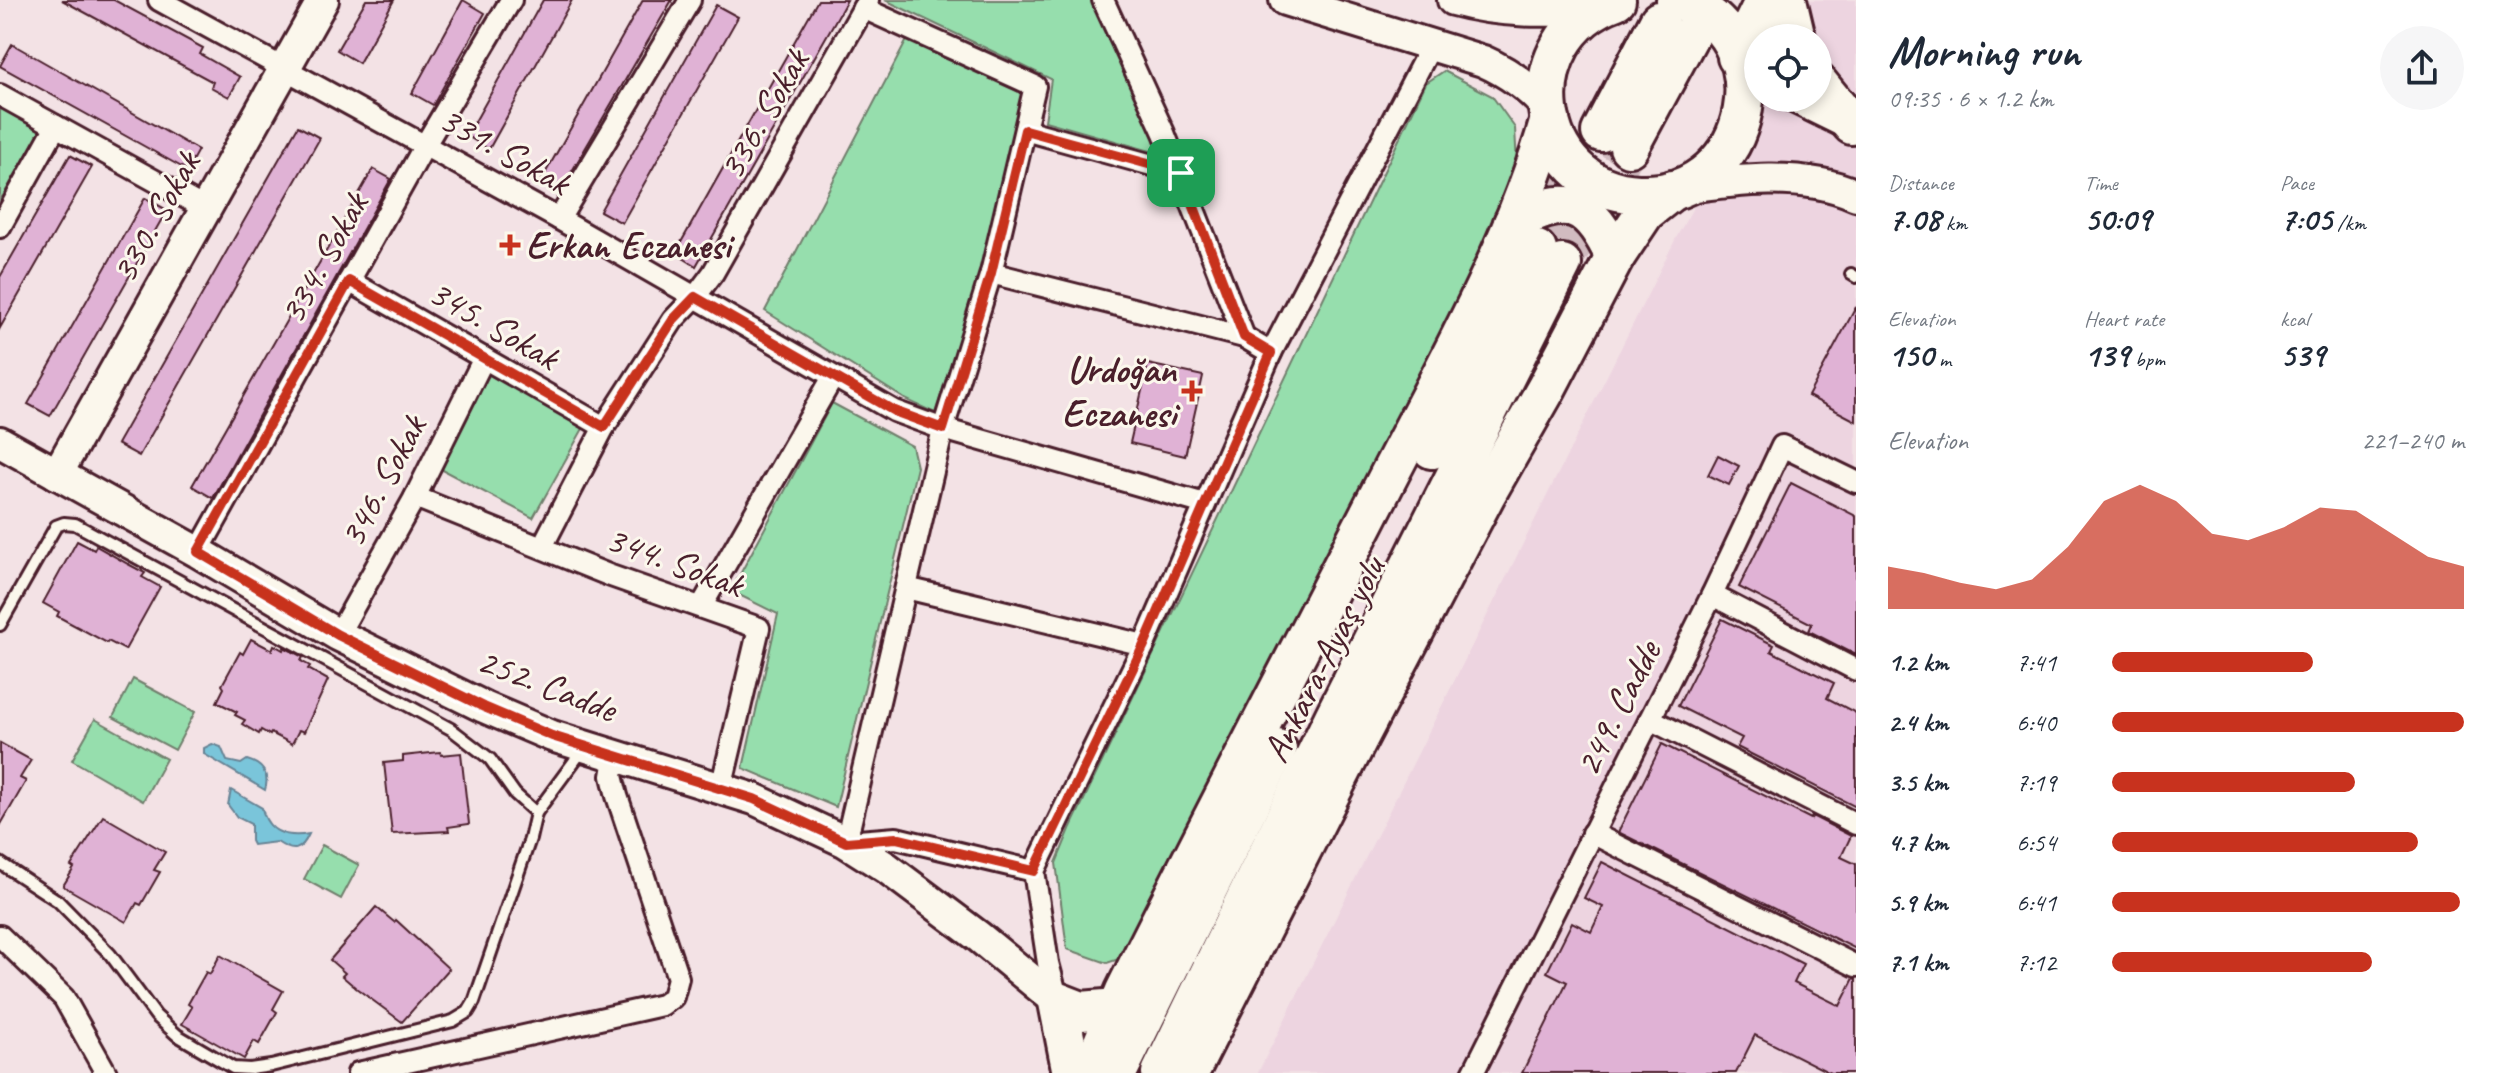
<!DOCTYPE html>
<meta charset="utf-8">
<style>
body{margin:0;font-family:Caveat,sans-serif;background:#f6f6f7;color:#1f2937;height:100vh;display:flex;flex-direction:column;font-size:30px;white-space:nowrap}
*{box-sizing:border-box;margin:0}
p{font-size:26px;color:#747a83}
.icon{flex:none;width:44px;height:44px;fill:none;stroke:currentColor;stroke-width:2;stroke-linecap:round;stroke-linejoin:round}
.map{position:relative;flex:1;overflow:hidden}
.panel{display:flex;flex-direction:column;background:#fff;width:640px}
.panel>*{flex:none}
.buttons{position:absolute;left:1744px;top:24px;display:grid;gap:16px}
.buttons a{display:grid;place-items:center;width:88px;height:88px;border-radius:50%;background:#fff;box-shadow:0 4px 12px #0003;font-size:40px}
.pin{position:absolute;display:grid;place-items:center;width:68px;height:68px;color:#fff;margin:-34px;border-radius:16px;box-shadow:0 4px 12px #0006}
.round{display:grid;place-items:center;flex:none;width:84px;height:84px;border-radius:42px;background:#f6f6f7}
.overview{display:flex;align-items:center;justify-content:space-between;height:136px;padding:0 32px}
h1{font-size:44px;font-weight:700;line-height:60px}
.metrics{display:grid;grid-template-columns:repeat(3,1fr);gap:12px;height:136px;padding:8px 32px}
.metrics div{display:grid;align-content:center}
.metrics b{font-size:34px;font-weight:700}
.metrics small{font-size:22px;font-weight:400}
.metrics p{font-size:22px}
.chart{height:224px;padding:16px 32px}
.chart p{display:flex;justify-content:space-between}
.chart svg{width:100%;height:144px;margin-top:8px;fill:#c8321e;opacity:.7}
ul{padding:0 32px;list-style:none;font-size:26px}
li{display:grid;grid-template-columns:128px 96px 1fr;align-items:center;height:60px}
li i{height:20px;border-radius:10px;background:#c8321e}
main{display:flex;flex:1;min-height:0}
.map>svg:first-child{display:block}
.built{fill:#edd4e0}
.green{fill:#96dead;stroke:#707e6c;stroke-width:2}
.water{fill:#7ac5da;stroke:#678394;stroke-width:2}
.building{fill:#e0b2d5;stroke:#4a1f2b;stroke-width:2}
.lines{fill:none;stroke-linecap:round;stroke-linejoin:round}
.highway-tunnel{stroke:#d1bbc0;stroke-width:38;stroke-dasharray:38 19;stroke-linecap:butt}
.lane-casing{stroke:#4a1f2b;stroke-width:16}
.street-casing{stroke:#4a1f2b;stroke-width:26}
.secondary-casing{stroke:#4a1f2b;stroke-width:36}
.highway-casing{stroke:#4a1f2b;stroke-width:44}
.lane{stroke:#fbf7ec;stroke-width:10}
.street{stroke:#fbf7ec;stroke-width:20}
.secondary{stroke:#fbf7ec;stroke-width:30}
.highway{stroke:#fbf7ec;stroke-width:38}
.route-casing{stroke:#fff;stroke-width:16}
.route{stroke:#c8321e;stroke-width:10}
.poi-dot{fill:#c8321e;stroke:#fbf7ec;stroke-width:3}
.labels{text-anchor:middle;stroke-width:6;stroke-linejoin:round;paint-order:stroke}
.street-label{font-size:38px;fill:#4a1f2b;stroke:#fbf7ec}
.poi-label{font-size:38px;font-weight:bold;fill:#4a1f2b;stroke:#fbf7ec;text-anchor:start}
</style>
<main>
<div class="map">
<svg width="1856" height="1073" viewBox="0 0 1856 1073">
<rect width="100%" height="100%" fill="#f3e2e5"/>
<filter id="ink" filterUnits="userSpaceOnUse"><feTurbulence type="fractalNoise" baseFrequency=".0125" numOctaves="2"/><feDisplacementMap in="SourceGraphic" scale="16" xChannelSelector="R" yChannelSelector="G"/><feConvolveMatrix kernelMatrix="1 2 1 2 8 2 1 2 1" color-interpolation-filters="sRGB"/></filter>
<g filter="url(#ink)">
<!-- built -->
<path class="built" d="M1810 0H1856V1073H1258L1676 238 1758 92V98H1818V38H1789Z"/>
<!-- green -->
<g class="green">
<path d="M885 0H1092L1161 154 1045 121 1051 79Z"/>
<path d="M908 38 1024 94 979 279 935 413 905 399 765 311Z"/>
<path d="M1444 71 1492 96 1515 128 1517 165 1508 203 1125 957 1107 963 1067 949 1056 863 1070 829 1426 83Z"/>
<path d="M0 106 41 130 0 201Z"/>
<path d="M488 371 585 425 533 518 437 467Z"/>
<path d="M832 403 912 446 917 467 836 807 743 768 778 614 731 591Z"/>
<path d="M133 679 195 712 175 750 113 717Z"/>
<path d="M95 719 166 759 143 801 72 760Z"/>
<path d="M322 845 359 865 341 899 304 879Z"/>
</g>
<!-- water -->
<g class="water">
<path d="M212 744 221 747 227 761 241 764 247 760C262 764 270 774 265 790L204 754V748Z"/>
<path d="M231 790 262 808C267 832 286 838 309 834 301 852 293 853 277 842L253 845 251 841V824L237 817 228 805Z"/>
</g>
<!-- building -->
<g class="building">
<path d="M62 0H114L203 48 200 54 240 77 229 97 211 87 213 82Z"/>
<path d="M366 0H394L359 63 337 50Z"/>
<path d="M463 0 485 13 433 105 412 93Z"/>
<path d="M543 0H572L489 149 467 136Z"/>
<path d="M643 0H672L561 190 542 179Z"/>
<path d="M818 0H847L696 266 675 253Z"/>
<path d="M716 5 738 17 622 223 600 211Z"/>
<path d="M12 44 198 150 187 170 0 66Z"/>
<path d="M298 126 320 138 139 456 117 444Z"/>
<path d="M70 155 92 167 0 328V277Z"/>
<path d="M373 169 391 179 213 498 192 486Z"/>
<path d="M145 198 167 210 50 416 28 404Z"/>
<path d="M1856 307V421L1808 396Z"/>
<path d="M1148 364 1203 376 1185 456 1130 443Z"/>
<path d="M1718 455 1739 466 1729 485 1708 475Z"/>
<path d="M1791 483 1856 516V655L1809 631 1812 624 1739 587Z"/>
<path d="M77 541 94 550 96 546 128 564 145 573 142 577 160 587 125 650 108 641 107 643 57 616 59 612 43 603Z"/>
<path d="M1722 619 1774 645 1771 651 1834 683 1827 698 1856 713V807L1737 747 1742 738 1678 706Z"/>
<path d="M251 639 272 650 274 645 283 650 284 647 303 657 301 661 310 666 308 669 328 680 304 732 299 730 292 744 271 733 270 735 261 730 259 734 242 724 245 720 235 715 237 712 217 702 224 688 222 685 240 652 243 654Z"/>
<path d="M0 743 31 760 20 778 26 781 0 826Z"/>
<path d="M1662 744 1811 819 1812 816 1851 836 1841 857 1856 864V949L1618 832Z"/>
<path d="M440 752 441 755 461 753 469 824 448 827 449 831 392 834 384 763 403 761V756Z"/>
<path d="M103 816 165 852 154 870 160 872 141 905 137 903 126 922 63 886 74 868 71 866Z"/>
<path d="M1602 862 1803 964 1794 983 1840 1006 1854 978 1856 979V1073H1830L1755 1035 1736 1073H1522L1567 982 1547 972 1572 922 1591 932 1603 907 1584 898Z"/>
<path d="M376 907 394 922 396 920 449 969 402 1022 356 988 342 976 345 973 330 960Z"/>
<path d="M220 955 283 991 273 1009 277 1012 259 1044 254 1041 244 1059 182 1024 192 1007 188 1004 206 972 210 974Z"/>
</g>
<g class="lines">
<!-- highway-tunnel -->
<g class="highway-tunnel">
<path d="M1537 250 1601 132"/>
<path d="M1562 264 1629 147"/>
</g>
<!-- lane casing -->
<g class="lane-casing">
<g id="lane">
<path d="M1851 274 1856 277"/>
<path d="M0 625 56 526 64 523 75 524 451 729 490 759 515 794 536 813"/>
<path d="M0 863 58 901 110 954 156 1016 177 1035 233 1068 250 1069 271 1066 453 1021 468 1012 474 1002 530 839 536 813 584 748"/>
</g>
</g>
<!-- street casing -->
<g class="street-casing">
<g id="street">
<path d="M159 0 559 219 894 411 943 429 1205 504"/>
<path d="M1103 0 1164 133 1244 337"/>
<path d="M863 8 1035 86 991 273 943 429 846 842 896 838 1034 871 1144 645 1271 353 1432 44"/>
<path d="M0 95 206 209"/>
<path d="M1025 130 1181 173"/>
<path d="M559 219 690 0"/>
<path d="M0 227 56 126"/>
<path d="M991 273 1244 337 1271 353"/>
<path d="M349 281 604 427"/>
<path d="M415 497 611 576 759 628 721 788"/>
<path d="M542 547 604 427 673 320 695 297 713 273 868 0"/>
<path d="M198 552 425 145 511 0"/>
<path d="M906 588 1144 645"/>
<path d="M1712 595 1856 670"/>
<path d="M701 607 833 377"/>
<path d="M338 635 415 497 484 358"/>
<path d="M1650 719 1856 824"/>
<path d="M1592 833 1856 966"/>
<path d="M1034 871 1048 963 1058 1001"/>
<path d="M0 936 64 998 106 1073"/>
<path d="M358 1073 662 1005 673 997 678 978 617 796 612 776 616 754"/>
<path d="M1473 1073 1712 595 1782 446 1856 482"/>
</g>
</g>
<!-- secondary casing -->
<g class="secondary-casing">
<g id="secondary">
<path d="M1285 0 1483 61C1508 72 1529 87 1547 108"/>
<path d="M1453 0C1500 13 1547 12 1595 9"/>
<path d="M1796 98 1847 123"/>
<path d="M1681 188C1735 180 1805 171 1856 195"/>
<path d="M0 442 198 552 338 635 484 707 552 736 754 799 846 842 887 868 979 937 1058 1002"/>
<path d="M57 474 323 0"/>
</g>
</g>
<!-- highway casing -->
<g class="highway-casing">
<g id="highway">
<path d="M1616 0C1512 37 1531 190 1639 194 1757 199 1785 31 1676 0"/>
<path d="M1787 0 1796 38"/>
<path d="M1737 57 1765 0"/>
<path d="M1818 83 1852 125"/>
<path d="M1601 132 1659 21"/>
<path d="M1629 147 1689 36"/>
<path d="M1513 223C1569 192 1589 202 1615 257"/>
<path d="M1432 449 1537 250"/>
<path d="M1072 1073 1058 1002 1081 1011 1118 1008"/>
<path d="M1090 1073 1125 991C1210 821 1298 653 1385 483 1444 368 1515 244 1550 119"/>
<path d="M1117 1073 1277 749"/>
<path d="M1161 1073 1334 717 1562 264"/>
<path d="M1189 1073 1358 739 1486 494 1546 389 1615 257 1645 212 1673 190"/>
</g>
</g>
<!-- lane -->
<use href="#lane" class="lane"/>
<!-- street -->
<use href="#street" class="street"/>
<!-- secondary -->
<use href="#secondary" class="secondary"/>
<!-- highway -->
<use href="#highway" class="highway"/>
</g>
</g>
<g class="lines" filter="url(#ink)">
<!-- route casing -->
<g class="route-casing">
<path id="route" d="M1025 130 1181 173 1244 337 1271 353 1144 645 1034 871 896 838 846 842 754 799 552 736 484 707 338 635 198 552 349 281 604 427 673 320 695 297 894 411 943 429 991 273Z"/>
</g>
<!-- route -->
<use href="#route" class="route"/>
</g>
<!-- markers -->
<g class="poi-dot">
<path d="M506 233h8v8h8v8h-8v8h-8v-8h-8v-8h8z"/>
<path d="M1188 379h8v8h8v8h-8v8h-8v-8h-8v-8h8z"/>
</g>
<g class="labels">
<!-- street labels -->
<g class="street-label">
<text transform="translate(763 114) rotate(-60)" y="13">336. Sokak</text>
<text transform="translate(505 150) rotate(29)" y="13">331. Sokak</text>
<text transform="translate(155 217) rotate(-61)" y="13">330. Sokak</text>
<text transform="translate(323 258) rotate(-61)" y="13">334. Sokak</text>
<text transform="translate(494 324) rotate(30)" y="13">345. Sokak</text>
<text transform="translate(382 481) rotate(-62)" y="13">346. Sokak</text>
<text transform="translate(675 561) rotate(20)" y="13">344. Sokak</text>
<text transform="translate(1323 659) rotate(-63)" y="13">Ankara-Ayaş yolu</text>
<text transform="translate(547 684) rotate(21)" y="13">252. Cadde</text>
<text transform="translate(1617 708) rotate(-63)" y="13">249. Cadde</text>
</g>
<!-- poi labels -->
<g class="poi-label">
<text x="526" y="258">Erkan Eczanesi</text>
<text x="1176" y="382" text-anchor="end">Urdoğan<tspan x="1176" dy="44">Eczanesi</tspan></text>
</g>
</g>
</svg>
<div class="buttons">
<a><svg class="icon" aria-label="locate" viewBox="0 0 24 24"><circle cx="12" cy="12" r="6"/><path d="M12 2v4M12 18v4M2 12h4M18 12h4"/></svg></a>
</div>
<div class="pin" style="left:1181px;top:173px;background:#1e9e55"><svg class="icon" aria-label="arrive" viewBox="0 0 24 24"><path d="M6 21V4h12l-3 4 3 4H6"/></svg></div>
</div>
<section class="panel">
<div class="overview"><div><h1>Morning run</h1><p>09:35 · 6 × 1.2 km</p></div><a class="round"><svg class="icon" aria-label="share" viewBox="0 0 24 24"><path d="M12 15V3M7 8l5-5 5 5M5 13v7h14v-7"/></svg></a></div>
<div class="metrics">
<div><p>Distance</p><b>7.08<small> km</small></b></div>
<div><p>Time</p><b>50:09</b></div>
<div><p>Pace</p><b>7:05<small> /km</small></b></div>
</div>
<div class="metrics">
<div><p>Elevation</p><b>150<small> m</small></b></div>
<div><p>Heart rate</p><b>139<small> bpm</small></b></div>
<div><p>kcal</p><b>539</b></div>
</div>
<div class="chart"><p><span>Elevation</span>221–240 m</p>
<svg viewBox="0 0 160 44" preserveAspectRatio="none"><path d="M0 44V31L10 33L20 36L30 38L40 35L50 25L60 11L70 6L80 11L90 21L100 23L110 19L120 13L130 14L140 21L150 28L160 31V44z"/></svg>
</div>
<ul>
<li><b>1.2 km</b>7:41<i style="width:57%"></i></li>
<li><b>2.4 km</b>6:40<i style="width:100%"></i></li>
<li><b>3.5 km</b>7:19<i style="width:69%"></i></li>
<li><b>4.7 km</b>6:54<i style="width:87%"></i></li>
<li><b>5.9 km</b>6:41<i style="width:99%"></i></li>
<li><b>7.1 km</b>7:12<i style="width:74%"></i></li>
</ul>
</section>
</main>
